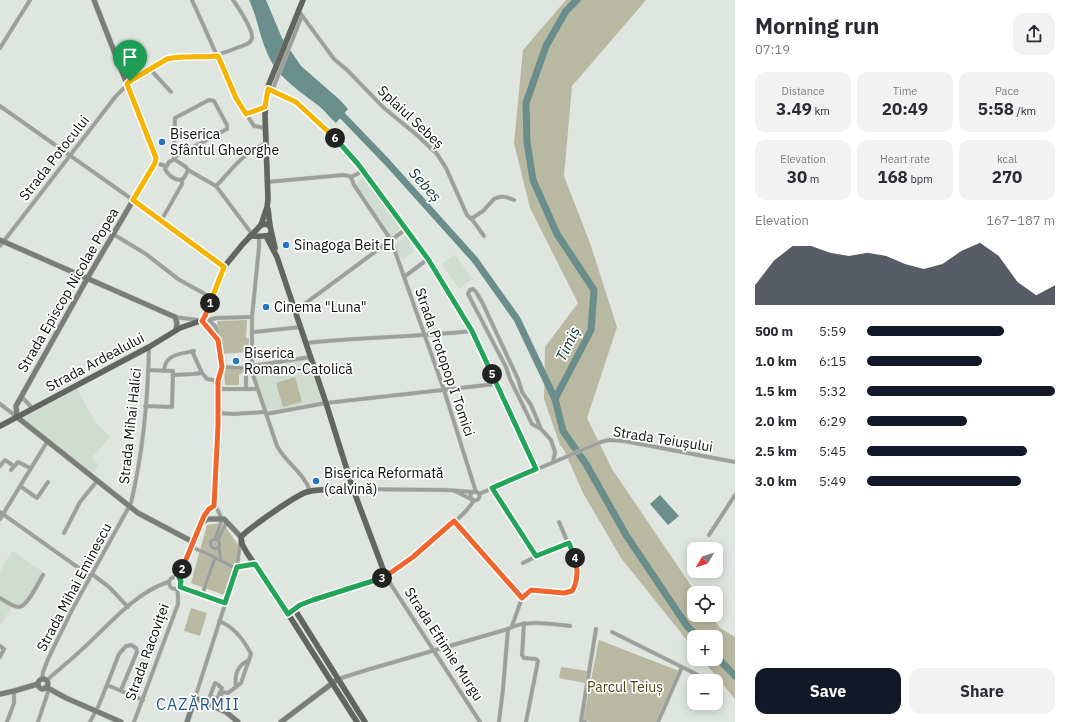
<!DOCTYPE html>
<meta charset="utf-8">
<style>
body{margin:0;font-family:"IBM Plex Sans",sans-serif;background:#f2f2f3;color:#2b2b33;height:100vh;display:flex;flex-direction:column;font-size:15px;white-space:nowrap}
*{box-sizing:border-box;margin:0}
p{font-size:13px;color:#7c7c81}
.icon{flex:none;width:22px;height:22px;fill:none;stroke:currentColor;stroke-width:2;stroke-linecap:round;stroke-linejoin:round}
.map{position:relative;flex:1;overflow:hidden}
.details{display:flex;flex-direction:column;background:#fff;width:340px}
.details>*{flex:none}
.needle{width:26px;rotate:231deg}
.tools{position:absolute;left:687px;top:542px;display:grid;gap:8px}
.tools a{display:grid;place-items:center;width:36px;height:36px;border-radius:8px;background:#fff;box-shadow:0 2px 10px #0003;font-size:20px}
.pin{position:absolute;display:grid;place-items:center;width:34px;height:34px;color:#fff;margin:-41px -17px;border-radius:50% 50% 50% 0;rotate:-45deg;box-shadow:0 0 4px #0007}
.pin .icon{rotate:45deg}
.km{position:absolute;width:20px;height:20px;margin:-10px;border-radius:50%;background:#222;color:#fff;font-size:11px;line-height:20px;text-align:center}
.round{display:grid;place-items:center;flex:none;width:42px;height:42px;border-radius:12px;background:#f2f2f3}
.summary{display:flex;align-items:center;justify-content:space-between;height:68px;padding:0 20px}
h1{font-size:22px;font-weight:800;line-height:30px}
.figures{display:grid;grid-template-columns:repeat(3,1fr);gap:6px;height:68px;padding:4px 20px}
.figures div{display:grid;align-content:center;border-radius:10px;background:#f2f2f3;text-align:center}
.figures b{font-size:17px;font-weight:800}
.figures small{font-size:11px;font-weight:400}
.figures p{font-size:11px}
.chart{height:112px;padding:8px 20px}
.chart p{display:flex;justify-content:space-between}
.chart svg{width:100%;height:72px;margin-top:4px;fill:#111827;opacity:.7}
.cta{display:flex;gap:8px;margin-top:auto;padding:8px 20px}
.cta a{flex:1;height:46px;border-radius:12px;background:#111827;color:#fff;font-size:16px;font-weight:800;line-height:46px;text-align:center}
.cta a+a{background:#f2f2f3;color:#2b2b33}
ul{padding:0 20px;list-style:none;font-size:13px}
li{display:grid;grid-template-columns:64px 48px 1fr;align-items:center;height:30px}
li i{height:10px;border-radius:5px;background:#111827}
main{display:flex;flex:1;min-height:0}
.map>svg:first-child{display:block}
.built{fill:#cfdcd0}
.green{fill:#b9b8a1}
.water{fill:#698e8b}
.lines{fill:none;stroke-linecap:round;stroke-linejoin:round}
.river{stroke:#698e8b;stroke-width:7}
.street-casing{stroke:#bdc3bd;stroke-width:4.5}
.secondary-casing{stroke:#bdc3bd;stroke-width:6}
.primary-casing{stroke:#bdc3bd;stroke-width:6}
.street{stroke:#9d9f9b;stroke-width:3.5}
.secondary{stroke:#7b7d78;stroke-width:5}
.primary{stroke:#63655f;stroke-width:5.5}
.split-1-casing{stroke:#fff;stroke-width:8}
.split-2-casing{stroke:#fff;stroke-width:8}
.split-3-casing{stroke:#fff;stroke-width:8}
.split-4-casing{stroke:#fff;stroke-width:8}
.split-5-casing{stroke:#fff;stroke-width:8}
.split-6-casing{stroke:#fff;stroke-width:8}
.split-7-casing{stroke:#fff;stroke-width:8}
.split-1{stroke:#f5b400;stroke-width:5}
.split-2{stroke:#f0652b;stroke-width:5}
.split-3{stroke:#22a559;stroke-width:5}
.split-4{stroke:#f0652b;stroke-width:5}
.split-5{stroke:#22a559;stroke-width:5}
.split-6{stroke:#22a559;stroke-width:5}
.split-7{stroke:#f5b400;stroke-width:5}
.poi-dot{fill:#2475c4;stroke:#fff;stroke-width:1.5}
.labels{text-anchor:middle;stroke-width:3.5;stroke-linejoin:round;paint-order:stroke}
.street-label{font-size:14px;fill:#0b0d0b;stroke:#fff}
.poi-label{font-size:14px;fill:#0b0d0b;stroke:#fff;text-anchor:start}
.park-label{font-size:14px;fill:#4a4712;stroke:#fff}
.water-label{font-size:15px;font-style:italic;fill:#0b322f;stroke:#fff}
.quarter-label{font-size:16px;letter-spacing:1px;fill:#245588;stroke:#fff}
</style>
<main>
<div class="map">
<svg width="735" height="722" viewBox="0 0 735 722">
<rect width="100%" height="100%" fill="#dfe6df"/>
<!-- built -->
<g class="built">
<path d="M363 177 402 228 391 236 356 183Z"/>
<path d="M407 235 412 242 409 245 414 251 402 260 394 245Z"/>
<path d="M454 255 456 256 473 279 459 289 442 264Z"/>
<path d="M311 357 326 403 266 414 250 366Z"/>
<path d="M77 389 96 423 110 437 92 458 99 465 91 474 22 418Z"/>
<path d="M12 551 45 573 28 600 18 607 13 605 0 626V571Z"/>
</g>
<!-- green -->
<g class="green">
<path d="M566 0H646L572 86 564 176 590 243 617 327 587 418 612 469 696 593H694V615H711L720 628 735 637V699L702 659H716V637H694V649L621 558 583 493 564 450 560 445 544 399 545 347 578 303 530 208 514 143 523 50Z"/>
<path d="M247 320 246 338H249L248 352 222 354 217 321Z"/>
<path d="M224 368H244V372L239 375V385H225Z"/>
<path d="M295 377 302 402 283 407 276 383Z"/>
<path d="M223 523 240 548 224 595 191 583 207 525Z"/>
<path d="M191 608 207 613 200 636 184 631Z"/>
<path d="M599 640 679 671 656 722H590L583 720Z"/>
<path d="M561 667 587 671 585 683 559 678Z"/>
</g>
<!-- water -->
<g class="water">
<path d="M249 0H266L282 38 301 66 340 100 348 109 336 123C330 118 325 111 319 106 302 93 279 78 270 59 260 40 258 19 249 0Z"/>
<path d="M660 495 679 516 668 525 650 504Z"/>
</g>
<g class="lines">
<!-- river -->
<g class="river">
<path d="M336 109 387 162 475 260 517 319 555 399 563 431 586 464 626 535 687 626 698 637"/>
<path d="M555 399 591 330 594 290 557 234 533 180 527 142 526 103 546 46 566 11 577 0"/>
<path d="M716 656 735 676"/>
</g>
<!-- street casing -->
<g class="street-casing">
<g id="street">
<path d="M192 0 236 98 254 126 265 128"/>
<path d="M298 10 334 59 347 70 384 108 418 136 437 154 446 168 467 215 471 219 483 211 494 199C502 195 507 197 514 200"/>
<path d="M0 48 30 0"/>
<path d="M150 69 171 92"/>
<path d="M267 89 296 102 339 142 358 165 428 259 472 331 536 469"/>
<path d="M272 91 301 18"/>
<path d="M0 106 133 200"/>
<path d="M246 114 265 107"/>
<path d="M174 159 175 118 209 100 214 101 227 125V129L175 157"/>
<path d="M174 159 186 167 188 170 184 178 180 180C174 180 168 175 165 169L169 162Z"/>
<path d="M155 163 166 166"/>
<path d="M188 170 216 186 252 234"/>
<path d="M351 177 354 185 391 240 444 390 476 492"/>
<path d="M351 177 363 171"/>
<path d="M267 182 343 175 349 176 351 177"/>
<path d="M216 186C232 170 244 151 266 144"/>
<path d="M471 218 484 236"/>
<path d="M161 221 182 184V179"/>
<path d="M113 234 146 254 178 279 212 298"/>
<path d="M259 236V247L252 317V361L250 366 277 446C286 463 304 473 310 491"/>
<path d="M0 246 116 96 131 81 167 59C177 57 187 59 198 58 213 57 225 53 239 47 245 45 253 43 252 36 251 26 239 9 233 0"/>
<path d="M404 277 428 259"/>
<path d="M295 311 406 229"/>
<path d="M175 317 197 320H200L217 340"/>
<path d="M253 332 301 327"/>
<path d="M306 343C361 337 417 337 472 331"/>
<path d="M192 351 202 373"/>
<path d="M250 366 311 357"/>
<path d="M222 367 243 368"/>
<path d="M246 368V389"/>
<path d="M164 371C165 354 180 354 194 351"/>
<path d="M173 375 193 374 202 373 207 379 218 381"/>
<path d="M221 389H257"/>
<path d="M21 400 23 398 33 409"/>
<path d="M0 404 17 417"/>
<path d="M145 406 172 407 173 371 148 370"/>
<path d="M218 413 233 414 265 412"/>
<path d="M266 414 326 403 496 384"/>
<path d="M541 429 531 405 522 392 518 379 482 302 476 292 473 289 470 290 468 294 506 367 510 379 532 424 541 429 551 440 555 452 553 462"/>
<path d="M0 466 5 460 14 466"/>
<path d="M11 470 18 462 30 468"/>
<path d="M20 486 37 498 48 482"/>
<path d="M492 488 536 556"/>
<path d="M353 489 446 490 473 492"/>
<path d="M455 491 471 499"/>
<circle cx="475" cy="496" r="4.5"/>
<path d="M479 494 601 442 609 440 624 441 735 462"/>
<path d="M474 500C467 513 454 522 444 531 425 547 406 562 386 577L480 722"/>
<path d="M214 505 218 426V381L222 367 216 327 209 320 216 318 252 317"/>
<path d="M214 505C226 520 220 523 215 539"/>
<path d="M0 512 90 576"/>
<path d="M0 519 47 442"/>
<path d="M454 521 522 598"/>
<path d="M201 524C204 516 207 510 214 505"/>
<path d="M64 533 80 502 97 481"/>
<path d="M709 535 735 495"/>
<circle cx="215" cy="544" r="4.5"/>
<path d="M218 540 227 521"/>
<path d="M191 547 206 553 237 569"/>
<path d="M219 547 221 561"/>
<path d="M523 563 541 554 569 543"/>
<path d="M237 567 255 564"/>
<path d="M92 574 109 587 128 607"/>
<circle cx="175" cy="583" r="6"/>
<path d="M179 578 191 546"/>
<path d="M180 587 225 603"/>
<path d="M202 595 215 558"/>
<path d="M0 598C5 601 12 606 18 607 27 608 38 583 43 575"/>
<path d="M524 623 522 655 524 658 536 659 538 661 526 722"/>
<path d="M512 626 522 598 529 590 568 593 574 590 578 570 577 564 559 522"/>
<path d="M612 632 682 667"/>
<path d="M0 646 4 649 0 657"/>
<path d="M42 679 43 672 48 659 72 610 131 503C143 452 148 399 149 347"/>
<path d="M338 679 370 669 508 629C526 619 551 624 570 626"/>
<path d="M47 680C62 667 78 654 93 639 115 618 138 592 168 582"/>
<path d="M215 683 219 685V686L222 688 217 699 210 696Z"/>
<path d="M716 684 718 686"/>
<path d="M107 685 143 700"/>
<path d="M236 687C234 675 238 665 249 660"/>
<path d="M195 698 237 567 240 542"/>
<path d="M217 707 222 693 224 692 228 693 241 683 251 654C244 640 234 627 219 621"/>
<path d="M7 722 14 703V691"/>
<path d="M38 722 49 689"/>
<path d="M90 722 99 705 119 654 126 646 131 645 136 648 137 652 121 690"/>
<path d="M134 722 178 604V595L177 589"/>
<path d="M499 722 503 689 508 629"/>
<path d="M585 722 581 721 596 629"/>
<path d="M658 722 682 667 710 681"/>
</g>
</g>
<!-- secondary casing -->
<g class="secondary-casing">
<g id="secondary">
<path d="M94 0 155 156 156 161 87 279 16 406 17 417 138 513 193 542 201 524 207 519H224L241 537"/>
<path d="M133 200 224 267"/>
<path d="M0 240 175 317 177 323 176 330"/>
<circle cx="43" cy="684" r="5"/>
<path d="M46 687 66 698 121 722"/>
<path d="M0 694 14 691 38 684"/>
<path d="M187 722 195 698 226 712 238 722"/>
<path d="M281 722 338 679"/>
</g>
</g>
<!-- primary casing -->
<g class="primary-casing">
<g id="primary">
<path d="M268 209 270 226"/>
<path d="M261 225 265 224 270 226 275 248"/>
<path d="M250 236C256 236 264 237 269 235"/>
<path d="M266 236 277 257 326 403 353 489 386 577 313 600 300 605 288 614"/>
<path d="M0 426 149 347 180 328 203 320 224 267 242 245 261 225 267 207 268 199 265 115 267 89 303 0"/>
<path d="M353 489C338 490 321 488 307 492 296 495 248 529 241 537L242 544 247 553 285 609 357 722"/>
<path d="M295 610 365 722"/>
</g>
</g>
<!-- street -->
<use href="#street" class="street"/>
<!-- secondary -->
<use href="#secondary" class="secondary"/>
<!-- primary -->
<use href="#primary" class="primary"/>
</g>
<g class="lines">
<!-- split-1 casing -->
<g class="split-1-casing">
<path id="split-1" d="M130 81 127 84 156 158 155 163 133 200 224 267 210 303"/>
</g>
<!-- split-2 casing -->
<g class="split-2-casing">
<path id="split-2" d="M182 569 204 516 209 509 214 506 218 426V381L222 367 218 340 202 321 205 316 210 303"/>
</g>
<!-- split-3 casing -->
<g class="split-3-casing">
<path id="split-3" d="M182 569 179 578 181 581 180 587 225 603 237 567 255 564 288 614 300 605 313 600 382 578"/>
</g>
<!-- split-4 casing -->
<g class="split-4-casing">
<path id="split-4" d="M382 578 386 576 413 557 454 521 522 598 531 590 564 593 572 591C578 582 578 568 575 558"/>
</g>
<!-- split-5 casing -->
<g class="split-5-casing">
<path id="split-5" d="M492 374 536 469 492 488 536 556 569 543 575 558"/>
</g>
<!-- split-6 casing -->
<g class="split-6-casing">
<path id="split-6" d="M335 138 358 164 428 259 472 331 492 374"/>
</g>
<!-- split-7 casing -->
<g class="split-7-casing">
<path id="split-7" d="M130 81 167 59C183 55 201 58 218 56L236 98 246 114 265 107 268 89 296 102 335 138"/>
</g>
<!-- split-1 -->
<use href="#split-1" class="split-1"/>
<!-- split-2 -->
<use href="#split-2" class="split-2"/>
<!-- split-3 -->
<use href="#split-3" class="split-3"/>
<!-- split-4 -->
<use href="#split-4" class="split-4"/>
<!-- split-5 -->
<use href="#split-5" class="split-5"/>
<!-- split-6 -->
<use href="#split-6" class="split-6"/>
<!-- split-7 -->
<use href="#split-7" class="split-7"/>
</g>
<!-- markers -->
<g class="poi-dot">
<circle cx="162" cy="142" r="4"/>
<circle cx="286" cy="245" r="4"/>
<circle cx="266" cy="307" r="4"/>
<circle cx="236" cy="361" r="4"/>
<circle cx="316" cy="481" r="4"/>
</g>
<g class="labels">
<!-- street labels -->
<g class="street-label">
<text transform="translate(411 117) rotate(43)" y="5">Splaiul Sebeș</text>
<text transform="translate(54 158) rotate(-52)" y="5">Strada Potocului</text>
<text transform="translate(68 290) rotate(-60)" y="5">Strada Episcop Nicolae Popea</text>
<text transform="translate(95 362) rotate(-28)" y="5">Strada Ardealului</text>
<text transform="translate(445 362) rotate(71)" y="5">Strada Protopop I Tomici</text>
<text transform="translate(130 426) rotate(-84)" y="5">Strada Mihai Halici</text>
<text transform="translate(663 439) rotate(9)" y="5">Strada Teiușului</text>
<text transform="translate(74 587) rotate(-62)" y="5">Strada Mihai Eminescu</text>
<text transform="translate(444 644) rotate(57)" y="5">Strada Eftimie Murgu</text>
<text transform="translate(147 652) rotate(-70)" y="5">Strada Racoviței</text>
</g>
<!-- poi labels -->
<g class="poi-label">
<text x="170" y="139">Biserica<tspan x="170" dy="16">Sfântul Gheorghe</tspan></text>
<text x="294" y="250">Sinagoga Beit El</text>
<text x="274" y="312">Cinema "Luna"</text>
<text x="244" y="358">Biserica<tspan x="244" dy="16">Romano-Catolică</tspan></text>
<text x="324" y="478">Biserica Reformată<tspan x="324" dy="16">(calvină)</tspan></text>
</g>
<!-- park labels -->
<g class="park-label">
<text x="625" y="692">Parcul Teiuș</text>
</g>
<!-- water labels -->
<g class="water-label">
<text transform="translate(425 185) rotate(48)" y="5">Sebeș</text>
<text transform="translate(568 344) rotate(-64)" y="5">Timiș</text>
</g>
<!-- quarter labels -->
<g class="quarter-label">
<text x="198" y="710">CAZĂRMII</text>
</g>
</g>
</svg>
<div class="tools">
<a><svg class="needle" viewBox="-14 -14 28 28"><path d="M0-13l5 13h-10z" fill="#e53935"/><path d="M0 13l5-13h-10z" fill="#7c7c81"/></svg></a>
<a><svg class="icon" aria-label="locate" viewBox="0 0 24 24"><circle cx="12" cy="12" r="6"/><path d="M12 2v4M12 18v4M2 12h4M18 12h4"/></svg></a>
<a>+</a>
<a>−</a>
</div>
<div class="pin" style="left:130px;top:81px;background:#1e9e55"><svg class="icon" aria-label="arrive" viewBox="0 0 24 24"><path d="M6 21V4h12l-3 4 3 4H6"/></svg></div>
<b class="km" style="left:210px;top:303px">1</b>
<b class="km" style="left:182px;top:569px">2</b>
<b class="km" style="left:382px;top:578px">3</b>
<b class="km" style="left:575px;top:558px">4</b>
<b class="km" style="left:492px;top:374px">5</b>
<b class="km" style="left:335px;top:138px">6</b>
</div>
<section class="details">
<div class="summary"><div><h1>Morning run</h1><p>07:19</p></div><a class="round"><svg class="icon" aria-label="share" viewBox="0 0 24 24"><path d="M12 15V3M7 8l5-5 5 5M5 13v7h14v-7"/></svg></a></div>
<div class="figures">
<div><p>Distance</p><b>3.49<small> km</small></b></div>
<div><p>Time</p><b>20:49</b></div>
<div><p>Pace</p><b>5:58<small> /km</small></b></div>
</div>
<div class="figures">
<div><p>Elevation</p><b>30<small> m</small></b></div>
<div><p>Heart rate</p><b>168<small> bpm</small></b></div>
<div><p>kcal</p><b>270</b></div>
</div>
<div class="chart"><p><span>Elevation</span>167–187 m</p>
<svg viewBox="0 0 160 44" preserveAspectRatio="none"><path d="M0 44V32L10 17L20 8L30 8L40 12L50 14L60 12L70 14L80 19L90 22L100 19L110 11L120 6L130 14L140 30L150 38L160 32V44z"/></svg>
</div>
<ul>
<li><b>500 m</b>5:59<i style="width:73%"></i></li>
<li><b>1.0 km</b>6:15<i style="width:61%"></i></li>
<li><b>1.5 km</b>5:32<i style="width:100%"></i></li>
<li><b>2.0 km</b>6:29<i style="width:53%"></i></li>
<li><b>2.5 km</b>5:45<i style="width:85%"></i></li>
<li><b>3.0 km</b>5:49<i style="width:82%"></i></li>
</ul>
<div class="cta"><a>Save</a><a>Share</a></div>
</section>
</main>
